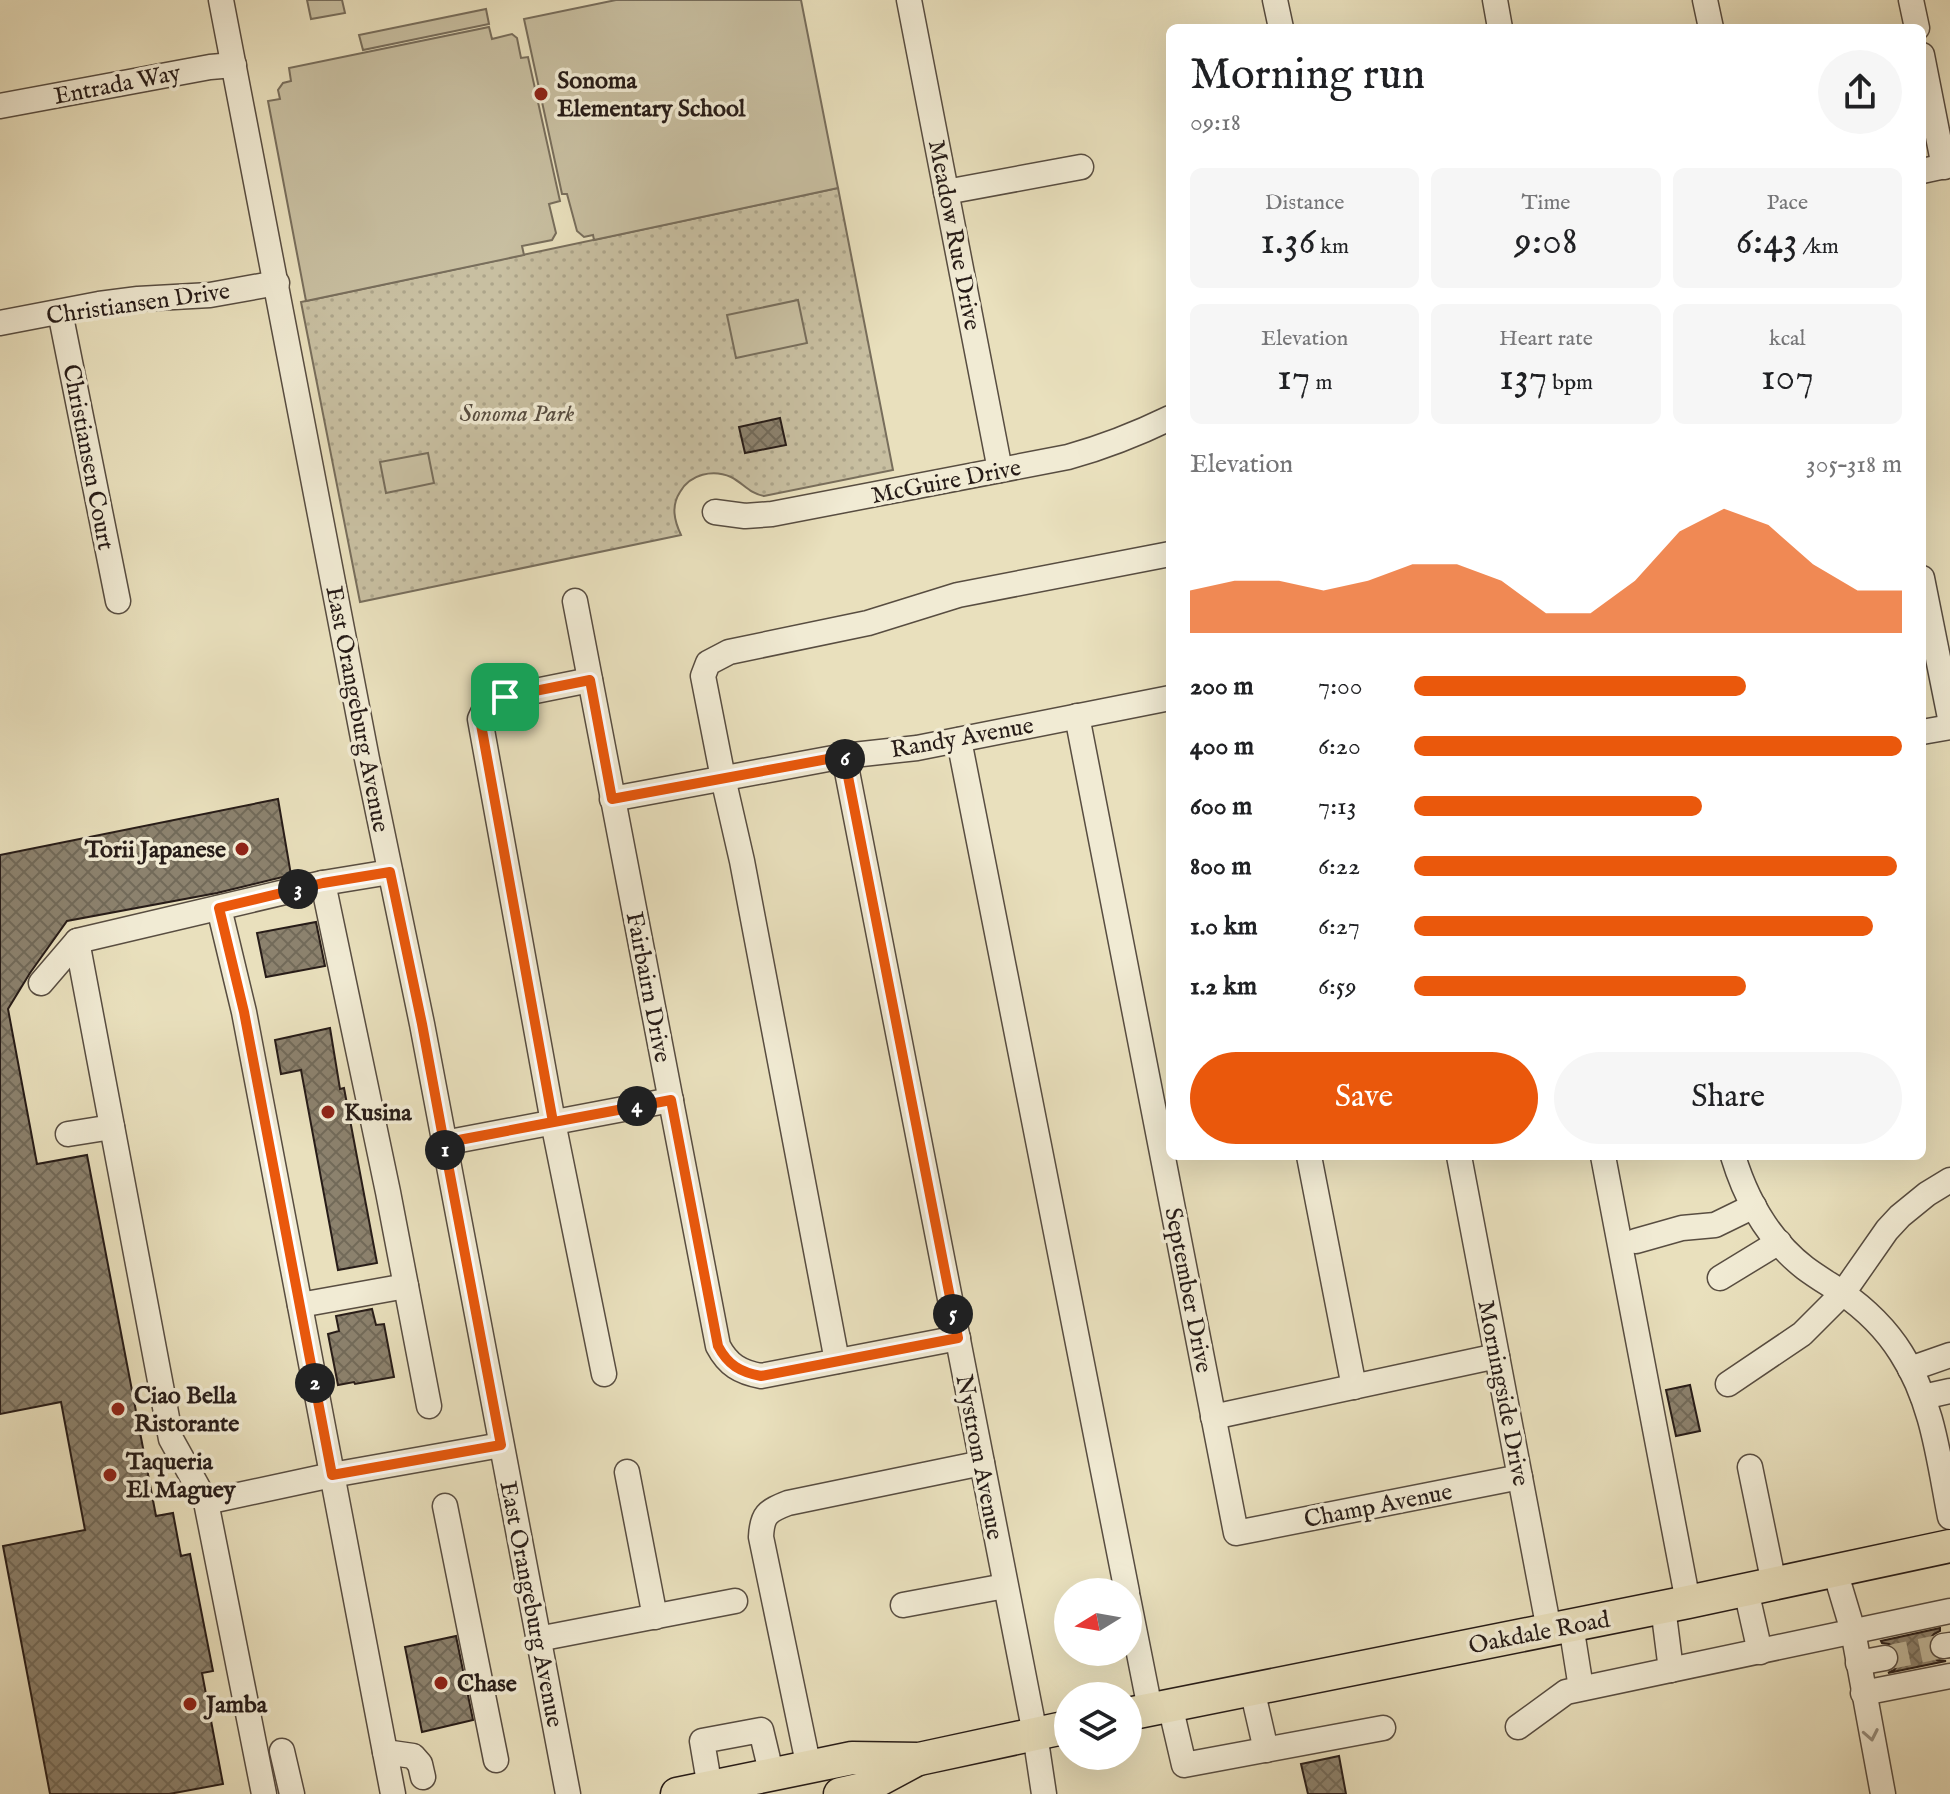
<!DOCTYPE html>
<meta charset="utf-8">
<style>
body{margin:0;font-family:"IM FELL English",serif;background:#f6f6f6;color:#202124;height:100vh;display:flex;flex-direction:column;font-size:30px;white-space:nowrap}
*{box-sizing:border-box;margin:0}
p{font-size:26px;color:#757577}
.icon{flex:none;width:44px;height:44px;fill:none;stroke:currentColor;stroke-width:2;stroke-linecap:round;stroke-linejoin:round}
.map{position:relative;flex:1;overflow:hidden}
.drawer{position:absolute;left:1166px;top:24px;width:760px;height:1136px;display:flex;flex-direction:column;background:#fff;border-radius:12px;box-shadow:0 8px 32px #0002}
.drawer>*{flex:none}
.needle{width:52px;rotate:259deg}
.fabs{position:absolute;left:1054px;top:1578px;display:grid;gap:16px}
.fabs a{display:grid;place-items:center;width:88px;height:88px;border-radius:50%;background:#fff;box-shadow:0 8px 32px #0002;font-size:40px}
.pin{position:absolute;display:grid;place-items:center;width:68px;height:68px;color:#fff;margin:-34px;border-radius:16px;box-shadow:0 4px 12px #0006}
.km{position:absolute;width:40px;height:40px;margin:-20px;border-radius:50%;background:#222;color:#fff;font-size:22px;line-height:40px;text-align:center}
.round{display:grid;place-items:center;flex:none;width:84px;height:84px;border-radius:42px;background:#f6f6f6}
.summary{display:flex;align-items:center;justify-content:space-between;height:136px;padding:0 24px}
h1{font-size:44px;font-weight:600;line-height:60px}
.stats{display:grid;grid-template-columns:repeat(3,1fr);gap:12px;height:136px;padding:8px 24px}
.stats div{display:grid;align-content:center;border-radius:12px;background:#f6f6f6;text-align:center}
.stats b{font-size:40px;font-weight:600}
.stats small{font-size:22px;font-weight:400}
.stats p{font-size:22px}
.chart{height:224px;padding:16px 24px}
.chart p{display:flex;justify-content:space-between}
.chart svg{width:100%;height:144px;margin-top:8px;fill:#ea580c;opacity:.7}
.button{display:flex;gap:16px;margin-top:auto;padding:16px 24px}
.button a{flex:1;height:92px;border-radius:48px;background:#ea580c;color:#fff;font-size:32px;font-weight:600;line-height:92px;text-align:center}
.button a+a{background:#f6f6f6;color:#202124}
ul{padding:0 24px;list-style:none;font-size:26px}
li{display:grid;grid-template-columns:128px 96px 1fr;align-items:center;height:60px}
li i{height:20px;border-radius:10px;background:#ea580c}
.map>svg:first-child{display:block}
.park{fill:url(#park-dots);stroke:#786e5c;stroke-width:2}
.garden{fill:#c8bfa1;stroke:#786e5c;stroke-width:2}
.building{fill:url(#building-cross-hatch);stroke:#271c18;stroke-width:2}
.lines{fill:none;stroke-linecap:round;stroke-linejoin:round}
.minor-tunnel{stroke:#c2b99c;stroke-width:24;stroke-dasharray:24 12;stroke-linecap:butt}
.minor-casing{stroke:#584d41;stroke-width:27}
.major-casing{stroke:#271c18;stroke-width:35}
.minor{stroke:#f1ebd4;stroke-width:24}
.major{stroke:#e9e0bd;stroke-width:32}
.oneway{stroke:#968e7f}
.route-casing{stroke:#fff;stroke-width:16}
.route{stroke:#ea580c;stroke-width:10}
.poi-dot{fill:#8f2418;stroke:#f1ebd4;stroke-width:3}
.labels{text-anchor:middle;stroke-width:7;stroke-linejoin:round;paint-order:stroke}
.poi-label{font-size:24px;font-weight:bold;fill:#271c18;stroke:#f1ebd4;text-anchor:start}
.street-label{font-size:24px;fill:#271c18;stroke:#f1ebd4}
.park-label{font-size:24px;font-style:italic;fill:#574d41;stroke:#f1ebd4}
</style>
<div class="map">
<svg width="1950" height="1794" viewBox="0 0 1950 1794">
<defs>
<pattern id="park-dots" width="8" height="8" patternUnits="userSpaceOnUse" patternTransform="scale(2)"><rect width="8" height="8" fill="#c8bfa1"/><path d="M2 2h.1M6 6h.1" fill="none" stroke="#aca48a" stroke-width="1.8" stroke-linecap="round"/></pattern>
<pattern id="building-cross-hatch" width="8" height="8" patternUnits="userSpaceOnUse" patternTransform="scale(2)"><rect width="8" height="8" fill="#8c826e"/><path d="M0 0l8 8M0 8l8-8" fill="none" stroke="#726a59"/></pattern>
</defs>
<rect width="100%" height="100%" fill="#e9e0bd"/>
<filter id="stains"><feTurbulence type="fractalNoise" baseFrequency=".0025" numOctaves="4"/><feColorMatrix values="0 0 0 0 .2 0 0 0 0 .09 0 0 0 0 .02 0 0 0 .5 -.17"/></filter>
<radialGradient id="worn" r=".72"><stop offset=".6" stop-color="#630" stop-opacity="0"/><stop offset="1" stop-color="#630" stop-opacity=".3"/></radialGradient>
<!-- park -->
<path class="park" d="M838 188 893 470 764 496C750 494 743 483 731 477 713 469 690 474 680 492 671 506 674 520 681 535L360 602 301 302Z"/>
<!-- garden -->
<g class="garden">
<path d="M307 0H342L345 13 311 19Z"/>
<path d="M616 0H801L838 188 594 240 593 235 584 237 577 231 567 194H562L524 19Z"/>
<path d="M486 9 489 24 363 50 359 35Z"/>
<path d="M489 27 492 39 512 34 517 38 521 58 528 57 560 201 549 204 556 233 552 240 522 246 524 255 306 301 268 101 280 99 278 90 283 83 291 81 289 68Z"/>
<path d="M798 300 807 343 736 358 727 315Z"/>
<path d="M428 453 434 483 386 493 380 462Z"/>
</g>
<!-- building -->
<g class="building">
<path d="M780 418 786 445 745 453 739 427Z"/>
<path d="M278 799 291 875 217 893 67 921 30 973 8 1009 37 1164 87 1155 156 1516 173 1513 181 1556 190 1554 213 1671 202 1673 223 1784 169 1794H50L3 1546 85 1530 61 1402 0 1414V855Z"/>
<path d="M316 922 325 966 266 977 257 933Z"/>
<path d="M330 1028 340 1089 344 1088 377 1263 338 1270 301 1070 281 1074 275 1040Z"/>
<path d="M372 1309 376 1325 384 1324 394 1377 355 1384 354 1382 338 1385 328 1334 339 1331 336 1316Z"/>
<path d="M1690 1385 1700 1431 1676 1436 1666 1390Z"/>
<path d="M1940 1628V1631L1934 1634 1929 1640 1928 1649 1931 1655 1937 1660 1946 1661 1888 1673 1894 1670 1899 1664 1900 1655 1896 1648 1889 1644 1882 1643 1881 1641Z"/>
<path d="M456 1636 473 1720 422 1732 405 1647Z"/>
<path d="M1339 1756 1346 1794H1308L1301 1764Z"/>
</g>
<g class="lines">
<!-- minor-tunnel -->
<path class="minor-tunnel" d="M1885 1658 1943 1646"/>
<!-- minor casing -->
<g class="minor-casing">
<g id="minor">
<path d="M221 0 367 759 422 1024 568 1794"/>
<path d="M909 0 1000 470"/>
<path d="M1275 0 1281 28"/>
<path d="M1495 0 1500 28"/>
<path d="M1705 0 1711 28"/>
<path d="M1911 0 1917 28"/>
<path d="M1922 55 1944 167"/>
<path d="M0 106 210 67 234 65"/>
<path d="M1922 171 1950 165"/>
<path d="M946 192 1081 167"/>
<path d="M60 312 118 601"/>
<path d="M0 323 99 304 138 299 210 295 277 283"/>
<path d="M715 512 745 516 772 514 1068 457C1104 447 1137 434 1170 418"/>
<path d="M1922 578 1950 718"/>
<path d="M575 601 718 1346C728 1365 740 1372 761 1376L958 1338"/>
<path d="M590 680 505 697 487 704 480 719 553 1122 604 1374"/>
<path d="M1077 716 1236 1533 1520 1477"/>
<path d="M1922 732 1950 727"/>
<path d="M959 740 1127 1592"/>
<path d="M844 756 1035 1734 1044 1794"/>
<path d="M612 799 844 756 917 748 1170 698"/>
<path d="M323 883 388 1192 429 1406"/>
<path d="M219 908 244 1012 393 1794"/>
<path d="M77 941 171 1439 206 1502 264 1794"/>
<path d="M41 983 77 941 323 883 390 872"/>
<path d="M68 1134 112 1127"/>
<path d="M444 1143 671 1100"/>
<path d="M1309 1156 1354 1387"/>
<path d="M1459 1156 1549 1630"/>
<path d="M1603 1156 1688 1602"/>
<path d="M1733 1156C1746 1199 1769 1240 1805 1268 1817 1277 1829 1284 1841 1292 1864 1308 1886 1329 1901 1353 1933 1402 1939 1461 1950 1517"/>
<path d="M1636 1241 1682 1228 1715 1225 1754 1206"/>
<path d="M1720 1278 1779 1242"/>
<path d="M300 1305 406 1286"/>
<path d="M837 1361 742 861 723 778 703 676 708 663 729 652 868 623 958 595 1170 554"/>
<path d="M1910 1369 1950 1355"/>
<path d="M1728 1384 1802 1334 1843 1293 1887 1230 1900 1216 1927 1194 1950 1180"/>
<path d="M1923 1397 1950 1391"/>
<path d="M1213 1417 1497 1356"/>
<path d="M1750 1467 1774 1584"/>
<path d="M627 1472 655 1617"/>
<path d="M206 1502 332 1475 501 1445"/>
<path d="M445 1506 496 1760"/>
<path d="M1835 1571 1853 1631 1883 1794"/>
<path d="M1746 1590 1760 1652"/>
<path d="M1128 1598 1150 1709"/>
<path d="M903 1605 1005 1586"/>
<path d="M1663 1607 1671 1670"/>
<path d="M1571 1625 1581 1688"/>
<path d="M538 1639 735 1601"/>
<path d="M1943 1646 1950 1645"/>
<path d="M1858 1663 1885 1658"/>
<path d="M1252 1689 1266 1750"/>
<path d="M1863 1693 1950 1676"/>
<path d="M1170 1705 1184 1765 1383 1728"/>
<path d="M1518 1727 1566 1692 1950 1611"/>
<path d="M282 1751 292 1794"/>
<path d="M385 1752 413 1756 420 1764 423 1777"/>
<path d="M809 1768 761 1537C762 1515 767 1511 788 1503L982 1463"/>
<path d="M710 1788 702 1741 761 1730 772 1776"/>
</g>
</g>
<!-- major casing -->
<g class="major-casing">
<g id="major">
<path d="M1128 1714 1688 1602 1950 1546"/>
<path d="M677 1794 852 1758 919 1759 1068 1727"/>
<path d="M840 1794 862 1789 916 1760"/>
</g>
</g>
<!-- minor -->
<use href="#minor" class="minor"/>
<!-- major -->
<use href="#major" class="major"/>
</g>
<!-- one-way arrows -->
<defs><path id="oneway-chevron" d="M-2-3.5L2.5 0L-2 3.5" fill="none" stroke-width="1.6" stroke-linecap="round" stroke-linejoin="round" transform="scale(2)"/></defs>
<use class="oneway" href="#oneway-chevron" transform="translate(1871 1735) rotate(79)"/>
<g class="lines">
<!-- route casing -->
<g class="route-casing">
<path id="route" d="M505 697 487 704 480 719 553 1122 444 1143 501 1445 332 1475 244 1012 219 908 323 883 390 872 422 1024 444 1143 464 1139 671 1100 718 1346C728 1365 740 1372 761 1376L958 1338 844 756 612 799 590 680 505 697"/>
</g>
<!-- route -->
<use href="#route" class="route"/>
</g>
<!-- markers -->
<g class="poi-dot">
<circle cx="541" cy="94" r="8"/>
<circle cx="242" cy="849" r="8"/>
<circle cx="328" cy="1112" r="8"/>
<circle cx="118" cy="1409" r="8"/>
<circle cx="110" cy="1475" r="8"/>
<circle cx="441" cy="1683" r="8"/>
<circle cx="190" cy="1704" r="8"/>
</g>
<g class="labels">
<!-- poi labels -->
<g class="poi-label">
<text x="557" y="88">Sonoma<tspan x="557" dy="28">Elementary School</tspan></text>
<text x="226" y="857" text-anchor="end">Torii Japanese</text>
<text x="344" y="1120">Kusina</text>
<text x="134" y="1403">Ciao Bella<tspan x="134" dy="28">Ristorante</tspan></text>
<text x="126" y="1469">Taqueria<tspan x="126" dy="28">El Maguey</tspan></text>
<text x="457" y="1691">Chase</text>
<text x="206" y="1712">Jamba</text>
</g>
<!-- street labels -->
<g class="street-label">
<text transform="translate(117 84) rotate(-11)" y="8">Entrada Way</text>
<text transform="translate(955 235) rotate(79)" y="8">Meadow Rue Drive</text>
<text transform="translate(138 303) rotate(-8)" y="8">Christiansen Drive</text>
<text transform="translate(89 457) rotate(79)" y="8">Christiansen Court</text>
<text transform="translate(946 481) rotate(-11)" y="8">McGuire Drive</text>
<text transform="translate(358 709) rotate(79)" y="8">East Orangeburg Avenue</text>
<text transform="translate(962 737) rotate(-10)" y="8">Randy Avenue</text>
<text transform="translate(649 987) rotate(79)" y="8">Fairbairn Drive</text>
<text transform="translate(1189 1290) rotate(79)" y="8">September Drive</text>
<text transform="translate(1504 1393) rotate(79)" y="8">Morningside Drive</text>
<text transform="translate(980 1457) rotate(79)" y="8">Nystrom Avenue</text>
<text transform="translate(1378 1505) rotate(-11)" y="8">Champ Avenue</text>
<text transform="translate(532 1604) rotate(79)" y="8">East Orangeburg Avenue</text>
<text transform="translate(1539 1632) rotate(-11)" y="8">Oakdale Road</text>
</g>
<!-- park labels -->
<g class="park-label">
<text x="517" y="421">Sonoma Park</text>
</g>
</g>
<rect width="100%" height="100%" filter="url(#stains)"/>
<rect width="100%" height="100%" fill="url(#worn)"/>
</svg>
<div class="fabs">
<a><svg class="needle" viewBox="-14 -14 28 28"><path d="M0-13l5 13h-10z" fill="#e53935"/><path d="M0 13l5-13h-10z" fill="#757577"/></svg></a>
<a><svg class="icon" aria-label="layers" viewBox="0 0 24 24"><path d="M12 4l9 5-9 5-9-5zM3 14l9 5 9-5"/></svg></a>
</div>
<div class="pin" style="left:505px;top:697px;background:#1e9e55"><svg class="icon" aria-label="arrive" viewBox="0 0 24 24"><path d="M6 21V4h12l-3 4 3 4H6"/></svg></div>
<b class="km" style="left:445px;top:1150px">1</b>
<b class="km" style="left:315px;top:1383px">2</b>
<b class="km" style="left:298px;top:889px">3</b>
<b class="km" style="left:637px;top:1106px">4</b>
<b class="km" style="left:953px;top:1314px">5</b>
<b class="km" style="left:845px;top:759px">6</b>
<section class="drawer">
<div class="summary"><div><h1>Morning run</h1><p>09:18</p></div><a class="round"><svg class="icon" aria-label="share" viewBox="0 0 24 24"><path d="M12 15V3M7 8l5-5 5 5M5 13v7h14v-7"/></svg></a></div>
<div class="stats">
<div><p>Distance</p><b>1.36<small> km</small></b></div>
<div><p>Time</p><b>9:08</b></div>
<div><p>Pace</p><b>6:43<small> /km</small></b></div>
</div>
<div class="stats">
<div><p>Elevation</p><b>17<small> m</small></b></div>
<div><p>Heart rate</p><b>137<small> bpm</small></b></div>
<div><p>kcal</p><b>107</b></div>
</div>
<div class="chart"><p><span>Elevation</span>305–318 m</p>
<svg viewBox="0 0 160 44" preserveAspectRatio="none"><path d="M0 44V31L10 28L20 28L30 31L40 28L50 23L60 23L70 28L80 38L90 38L100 28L110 13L120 6L130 11L140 23L150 31L160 31V44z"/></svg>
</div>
<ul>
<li><b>200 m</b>7:00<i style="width:68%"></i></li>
<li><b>400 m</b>6:20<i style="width:100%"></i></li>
<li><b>600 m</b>7:13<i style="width:59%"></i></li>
<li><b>800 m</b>6:22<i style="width:99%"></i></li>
<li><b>1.0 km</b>6:27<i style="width:94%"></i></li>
<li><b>1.2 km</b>6:59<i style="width:68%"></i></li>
</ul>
<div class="button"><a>Save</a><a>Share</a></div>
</section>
</div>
